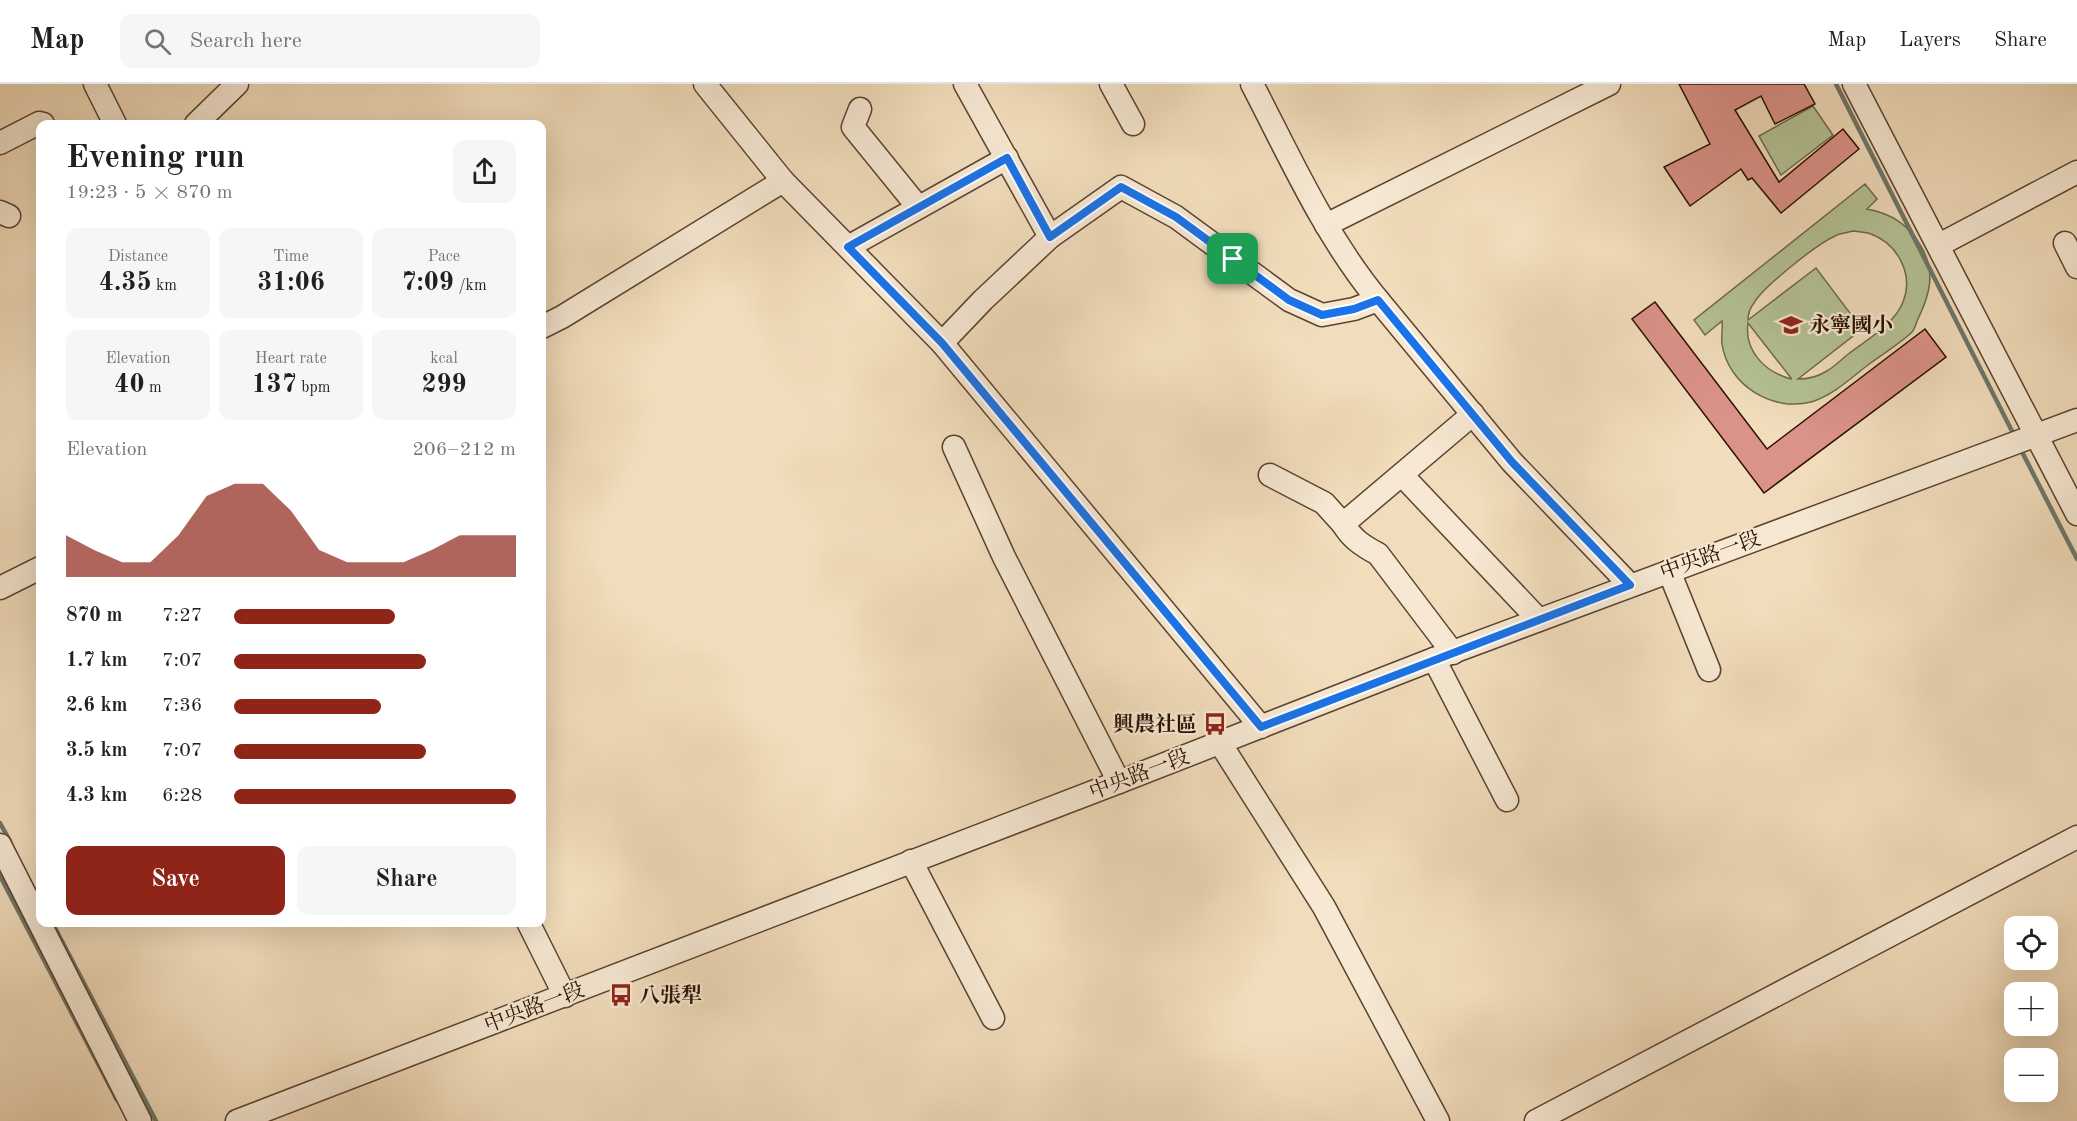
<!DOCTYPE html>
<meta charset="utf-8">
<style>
body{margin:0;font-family:"Old Standard TT","Noto Serif TC",serif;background:#f6f6f6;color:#202124;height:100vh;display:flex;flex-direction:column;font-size:22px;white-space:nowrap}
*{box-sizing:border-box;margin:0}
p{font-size:20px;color:#757577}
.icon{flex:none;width:33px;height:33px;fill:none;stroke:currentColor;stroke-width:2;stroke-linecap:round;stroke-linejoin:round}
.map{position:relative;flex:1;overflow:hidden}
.panel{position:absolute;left:36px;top:36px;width:510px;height:807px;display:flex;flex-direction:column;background:#fff;border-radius:12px;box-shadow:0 6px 24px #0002}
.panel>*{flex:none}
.tools{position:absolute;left:2004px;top:832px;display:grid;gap:12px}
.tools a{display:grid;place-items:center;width:54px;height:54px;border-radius:12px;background:#fff;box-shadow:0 6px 24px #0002;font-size:30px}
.pin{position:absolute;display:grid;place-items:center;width:51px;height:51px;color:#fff;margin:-26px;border-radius:12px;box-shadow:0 3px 9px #0006}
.round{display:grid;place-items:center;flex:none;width:63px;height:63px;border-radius:12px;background:#f6f6f6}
.headline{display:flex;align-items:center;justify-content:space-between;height:102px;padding:0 30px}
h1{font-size:33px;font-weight:700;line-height:45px}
.figures{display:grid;grid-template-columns:repeat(3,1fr);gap:9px;height:102px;padding:6px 30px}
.figures div{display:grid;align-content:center;border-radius:12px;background:#f6f6f6;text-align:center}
.figures b{font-size:26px;font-weight:700}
.figures small{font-size:16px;font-weight:400}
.figures p{font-size:16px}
.chart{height:168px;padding:12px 30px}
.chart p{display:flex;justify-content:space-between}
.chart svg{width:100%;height:108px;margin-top:6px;fill:#8f2418;opacity:.7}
.action{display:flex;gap:12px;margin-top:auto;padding:12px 30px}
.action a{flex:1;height:69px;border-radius:12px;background:#8f2418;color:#fff;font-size:24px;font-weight:700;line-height:69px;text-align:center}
.action a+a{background:#f6f6f6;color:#202124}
ul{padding:0 30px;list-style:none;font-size:20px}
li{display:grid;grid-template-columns:96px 72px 1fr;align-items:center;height:45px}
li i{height:15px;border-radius:8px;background:#8f2418}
header{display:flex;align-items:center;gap:36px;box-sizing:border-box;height:84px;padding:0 30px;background:#fff;border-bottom:2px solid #e0e0e0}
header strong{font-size:28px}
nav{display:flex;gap:33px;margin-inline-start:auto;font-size:21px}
.search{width:420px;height:54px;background:#f6f6f6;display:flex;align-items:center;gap:15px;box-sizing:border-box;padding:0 21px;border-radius:12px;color:#757577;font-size:22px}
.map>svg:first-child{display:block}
.green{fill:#b4c294;stroke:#6f694a;stroke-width:1.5;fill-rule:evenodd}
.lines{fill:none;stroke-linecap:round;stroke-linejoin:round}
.stream{stroke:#6e776a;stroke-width:4.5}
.building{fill:#db9289;stroke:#2a1000;stroke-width:1.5}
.minor-casing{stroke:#5c432f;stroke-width:25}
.minor{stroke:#f6e8d3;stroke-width:22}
.route-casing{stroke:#fff;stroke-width:12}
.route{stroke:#1a73e8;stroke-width:8}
.labels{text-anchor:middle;stroke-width:4.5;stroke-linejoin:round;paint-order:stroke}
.poi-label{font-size:21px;font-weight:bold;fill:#2a1000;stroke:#f6e8d3;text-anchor:start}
.street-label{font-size:21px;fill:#2a1000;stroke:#f6e8d3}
</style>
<header>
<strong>Map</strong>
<div class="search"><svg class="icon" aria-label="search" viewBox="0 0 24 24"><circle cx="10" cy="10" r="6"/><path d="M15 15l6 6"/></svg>Search here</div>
<nav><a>Map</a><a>Layers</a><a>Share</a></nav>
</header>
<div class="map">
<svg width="2077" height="1037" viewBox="0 0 2077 1037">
<rect width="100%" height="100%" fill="#f1dcbb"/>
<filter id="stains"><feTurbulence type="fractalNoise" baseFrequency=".00333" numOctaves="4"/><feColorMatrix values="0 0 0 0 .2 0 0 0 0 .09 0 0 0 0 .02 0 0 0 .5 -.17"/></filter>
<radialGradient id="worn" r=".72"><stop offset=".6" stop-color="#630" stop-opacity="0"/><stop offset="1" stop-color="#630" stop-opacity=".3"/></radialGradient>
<!-- green -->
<g class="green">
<path d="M1813 22 1833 51 1781 91 1759 52Z"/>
<path d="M1865 100 1877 115 1867 125C1890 129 1909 141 1921 162 1936 188 1930 210 1918 235 1916 239 1915 245 1912 248 1902 258 1880 272 1868 281 1851 294 1832 312 1811 318 1772 328 1728 301 1722 260 1721 253 1723 245 1722 237L1705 251 1694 236ZM1853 147C1859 148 1866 148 1871 150 1898 160 1914 191 1903 218 1894 241 1866 256 1847 271 1840 277 1833 284 1825 288 1817 293 1807 295 1798 295L1862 245 1816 184 1748 236C1748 231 1750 224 1754 219 1763 203 1817 160 1835 152 1840 149 1847 149 1853 147ZM1748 239 1791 294V295C1765 288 1744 267 1748 239Z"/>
</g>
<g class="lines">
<!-- stream -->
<g class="stream">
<path d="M1836 0 2014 351"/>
<path d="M2020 364 2077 475"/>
<path d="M0 739 10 757"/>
<path d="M0 792 117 1016"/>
<path d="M52 838 156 1037"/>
</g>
</g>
<!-- building -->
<g class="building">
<path d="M1679 0H1804L1815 20 1775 40 1761 12 1735 26 1779 98 1843 45 1859 65 1781 129 1752 94 1748 96 1741 85 1690 122 1664 83 1710 60Z"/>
<path d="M1655 218 1767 365 1925 245 1946 273 1764 409 1632 235Z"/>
</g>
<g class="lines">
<!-- minor casing -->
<g class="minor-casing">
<g id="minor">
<path d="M95 0 115 40"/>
<path d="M705 0 783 97 942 259 1261 643"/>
<path d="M965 0 1050 153"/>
<path d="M1111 0 1133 40"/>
<path d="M1854 0 2077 430"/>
<path d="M860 25 853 43 918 123"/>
<path d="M196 40 237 0"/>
<path d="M0 59 39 39 43 40"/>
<path d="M0 128 9 132"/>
<path d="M1326 141 1609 0"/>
<path d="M2065 159 2077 183"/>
<path d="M1939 161 2077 88"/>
<path d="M848 163 1007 74"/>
<path d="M1378 216 1512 378 1630 501"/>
<path d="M542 243 562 233 783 97"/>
<path d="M942 259 983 216 1050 153 1121 103 1176 133 1289 216 1322 231 1354 225 1378 216C1325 152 1290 73 1252 0"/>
<path d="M954 363 1004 473 1119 698"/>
<path d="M1270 391 1324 419 1343 440"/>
<path d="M1402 391 1539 536"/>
<path d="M1669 487 1709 586"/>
<path d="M0 504 40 484"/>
<path d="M1453 569 1378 470C1363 462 1352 455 1343 440L1473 330"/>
<path d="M1434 575 1507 716"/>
<path d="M1220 659 1324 823 1438 1037"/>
<path d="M0 761 140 1037"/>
<path d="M911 777 993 934"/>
<path d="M528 838 565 912"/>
<path d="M237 1037 1119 698 1434 575 2077 336"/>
<path d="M1536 1037 2077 753"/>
</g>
</g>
<!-- minor -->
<use href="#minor" class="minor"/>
</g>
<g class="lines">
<!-- route casing -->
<g class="route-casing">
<path id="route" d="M1007 74 1050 153 1121 103 1176 133 1289 216 1322 231 1354 225 1378 216 1512 378 1630 501 1261 643 942 259 848 163Z"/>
</g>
<!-- route -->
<use href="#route" class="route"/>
</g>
<!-- icons -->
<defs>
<g id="school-bare" transform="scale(1.8)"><path d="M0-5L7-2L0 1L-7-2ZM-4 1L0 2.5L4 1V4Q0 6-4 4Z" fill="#8f2418" stroke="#f6e8d3" stroke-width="2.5" paint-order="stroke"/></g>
<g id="bus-bare" transform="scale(1.8)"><path d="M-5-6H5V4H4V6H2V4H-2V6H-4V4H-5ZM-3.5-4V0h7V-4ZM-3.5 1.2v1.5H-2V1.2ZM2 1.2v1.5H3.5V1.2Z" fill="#8f2418" stroke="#f6e8d3" stroke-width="2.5" paint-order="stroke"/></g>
</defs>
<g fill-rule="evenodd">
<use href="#school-bare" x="1791" y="241"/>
<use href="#bus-bare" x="1215" y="640"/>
<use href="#bus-bare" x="621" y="911"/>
</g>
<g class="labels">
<!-- poi labels -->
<g class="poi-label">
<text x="1809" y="248">永寧國小</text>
<text x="1197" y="647" text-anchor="end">興農社區</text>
<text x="639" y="918">八張犁</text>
</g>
<!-- street labels -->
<g class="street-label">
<text transform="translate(1710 471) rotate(-20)" y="7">中央路一段</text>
<text transform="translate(1139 690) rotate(-21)" y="7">中央路一段</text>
<text transform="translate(534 923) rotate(-21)" y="7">中央路一段</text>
</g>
</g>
<rect width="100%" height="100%" filter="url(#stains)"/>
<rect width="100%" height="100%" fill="url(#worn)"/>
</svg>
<div class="tools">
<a><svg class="icon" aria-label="locate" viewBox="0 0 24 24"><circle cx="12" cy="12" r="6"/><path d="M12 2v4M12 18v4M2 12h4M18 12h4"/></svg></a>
<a>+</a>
<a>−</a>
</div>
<div class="pin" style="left:1233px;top:175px;background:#1e9e55"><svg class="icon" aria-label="arrive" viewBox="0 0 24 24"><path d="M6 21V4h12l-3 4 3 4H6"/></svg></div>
<section class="panel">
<div class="headline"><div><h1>Evening run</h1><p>19:23 · 5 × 870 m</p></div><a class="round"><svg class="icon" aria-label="share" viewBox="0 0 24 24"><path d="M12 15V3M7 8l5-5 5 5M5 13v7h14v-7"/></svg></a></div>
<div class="figures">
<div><p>Distance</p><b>4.35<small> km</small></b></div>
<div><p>Time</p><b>31:06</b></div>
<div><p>Pace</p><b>7:09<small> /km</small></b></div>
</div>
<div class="figures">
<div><p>Elevation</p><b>40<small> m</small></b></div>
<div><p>Heart rate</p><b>137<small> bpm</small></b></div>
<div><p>kcal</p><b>299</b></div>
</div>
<div class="chart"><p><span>Elevation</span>206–212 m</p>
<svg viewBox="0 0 160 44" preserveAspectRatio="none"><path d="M0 44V27L10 33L20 38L30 38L40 27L50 11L60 6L70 6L80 17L90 33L100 38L110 38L120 38L130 33L140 27L150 27L160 27V44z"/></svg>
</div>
<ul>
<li><b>870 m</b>7:27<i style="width:57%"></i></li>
<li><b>1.7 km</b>7:07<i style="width:68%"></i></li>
<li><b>2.6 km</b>7:36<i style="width:52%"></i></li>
<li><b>3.5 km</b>7:07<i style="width:68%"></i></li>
<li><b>4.3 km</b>6:28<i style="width:100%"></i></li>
</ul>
<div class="action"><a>Save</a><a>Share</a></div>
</section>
</div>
